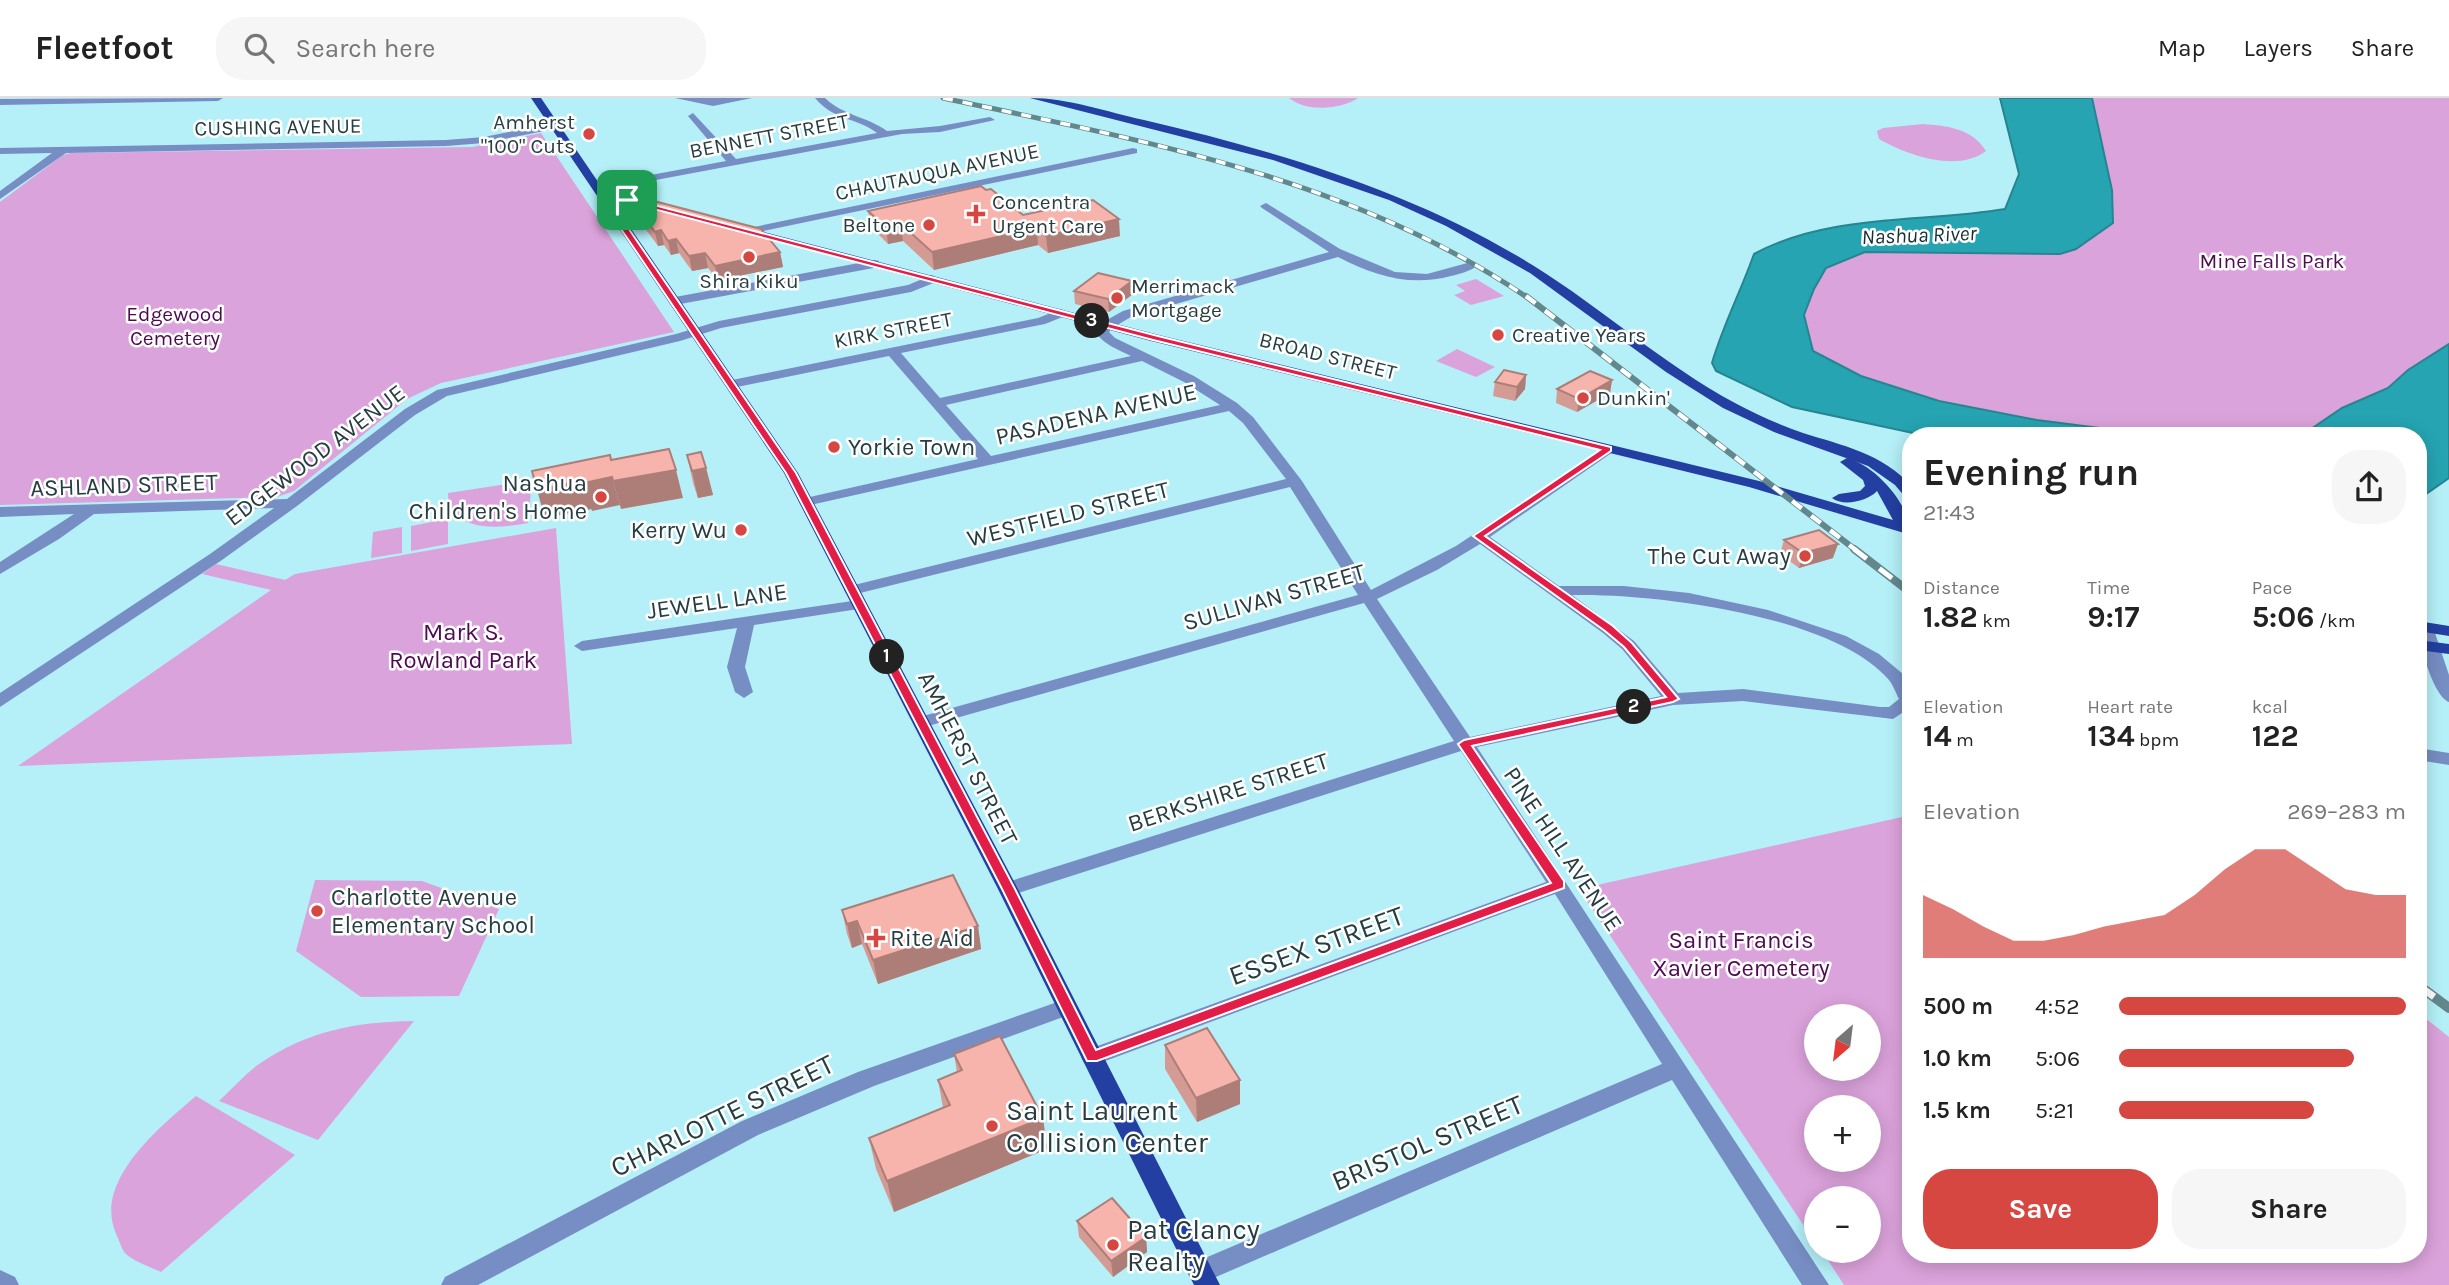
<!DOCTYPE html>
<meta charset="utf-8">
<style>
body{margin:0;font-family:Karla,sans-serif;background:#f6f6f6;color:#222;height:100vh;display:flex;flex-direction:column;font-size:26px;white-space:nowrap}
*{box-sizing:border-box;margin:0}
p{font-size:23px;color:#767676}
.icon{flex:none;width:38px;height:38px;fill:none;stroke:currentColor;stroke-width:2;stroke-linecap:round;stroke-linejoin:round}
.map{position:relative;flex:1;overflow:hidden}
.sheet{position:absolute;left:1902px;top:329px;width:525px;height:836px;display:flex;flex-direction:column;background:#fff;border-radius:28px;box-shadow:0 4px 18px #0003}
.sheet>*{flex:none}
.needle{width:46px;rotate:208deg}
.controls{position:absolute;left:1804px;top:906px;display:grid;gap:14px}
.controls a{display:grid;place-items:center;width:77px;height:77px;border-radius:50%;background:#fff;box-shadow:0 4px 18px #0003;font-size:35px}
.pin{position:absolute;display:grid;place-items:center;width:60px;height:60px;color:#fff;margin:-30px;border-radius:14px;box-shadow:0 4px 10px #0006}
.km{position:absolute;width:35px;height:35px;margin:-18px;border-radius:50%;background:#222;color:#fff;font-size:19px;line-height:35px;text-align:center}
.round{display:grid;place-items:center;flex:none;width:74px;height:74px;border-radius:28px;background:#f6f6f6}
.overview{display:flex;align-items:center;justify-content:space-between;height:119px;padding:0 21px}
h1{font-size:38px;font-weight:700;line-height:52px}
.stats{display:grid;grid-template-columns:repeat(3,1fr);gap:10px;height:119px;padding:7px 21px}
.stats div{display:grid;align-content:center}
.stats b{font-size:30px;font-weight:700}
.stats small{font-size:19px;font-weight:400}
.stats p{font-size:19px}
.chart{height:196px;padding:14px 21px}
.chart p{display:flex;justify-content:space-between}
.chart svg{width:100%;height:126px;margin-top:7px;fill:#d54740;opacity:.7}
.primary-button{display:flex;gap:14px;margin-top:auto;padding:14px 21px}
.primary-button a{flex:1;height:80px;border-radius:28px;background:#d54740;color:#fff;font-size:28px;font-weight:700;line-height:80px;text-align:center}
.primary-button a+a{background:#f6f6f6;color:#222}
ul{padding:0 21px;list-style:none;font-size:23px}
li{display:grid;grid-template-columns:112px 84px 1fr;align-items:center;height:52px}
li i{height:18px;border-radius:9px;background:#d54740}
header{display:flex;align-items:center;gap:42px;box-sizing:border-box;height:98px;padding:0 35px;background:#fff;border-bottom:2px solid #e0e0e0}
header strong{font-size:33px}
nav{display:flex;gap:38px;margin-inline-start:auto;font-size:24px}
.search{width:490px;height:63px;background:#f6f6f6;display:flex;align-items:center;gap:18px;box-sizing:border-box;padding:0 24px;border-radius:28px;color:#767676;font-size:26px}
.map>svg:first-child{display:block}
.green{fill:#dba3db;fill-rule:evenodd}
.water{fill:#26a4b2;stroke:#268590;stroke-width:2}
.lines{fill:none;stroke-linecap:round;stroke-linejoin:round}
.minor{fill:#778ec4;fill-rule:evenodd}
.major{fill:#233fa1;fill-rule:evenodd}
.rail-far3-casing{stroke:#62888e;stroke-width:5}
.rail-far2-casing{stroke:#62888e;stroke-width:6}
.rail-far1-casing{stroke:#62888e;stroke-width:8}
.rail-casing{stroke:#62888e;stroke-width:10}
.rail-far3{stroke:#fff;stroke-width:3.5;stroke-dasharray:10;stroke-linecap:butt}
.rail-far2{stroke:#fff;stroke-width:4.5;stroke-dasharray:12;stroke-linecap:butt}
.rail-far1{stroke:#fff;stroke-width:5;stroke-dasharray:16;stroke-linecap:butt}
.rail{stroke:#fff;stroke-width:7;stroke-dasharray:20;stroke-linecap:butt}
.wall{fill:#d49b94}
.shaded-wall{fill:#ad7e78}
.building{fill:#f7b4ac;stroke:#ad7e78;stroke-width:2}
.route{fill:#e11d48;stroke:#fff;stroke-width:2;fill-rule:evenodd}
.poi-dot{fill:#d54740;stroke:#fff;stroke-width:2.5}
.labels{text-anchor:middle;stroke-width:5;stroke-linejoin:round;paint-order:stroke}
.far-poi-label{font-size:21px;fill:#263e41;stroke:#fff;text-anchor:start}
.far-street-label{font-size:21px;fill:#263e41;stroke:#fff}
.far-water-label{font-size:21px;font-style:italic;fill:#152f32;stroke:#fff}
.far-park-label{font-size:21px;fill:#4f0b51;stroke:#fff}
.street-label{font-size:24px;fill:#263e41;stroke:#fff}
.poi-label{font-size:24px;fill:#263e41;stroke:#fff;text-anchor:start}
.park-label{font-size:24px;fill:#4f0b51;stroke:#fff}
.near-street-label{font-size:28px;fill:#263e41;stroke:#fff}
.near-poi-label{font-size:28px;fill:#263e41;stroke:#fff;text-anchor:start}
</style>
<header>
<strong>Fleetfoot</strong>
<div class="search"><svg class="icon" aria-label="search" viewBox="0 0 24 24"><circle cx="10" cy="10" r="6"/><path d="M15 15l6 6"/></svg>Search here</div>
<nav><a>Map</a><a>Layers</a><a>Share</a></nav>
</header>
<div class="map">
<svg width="2449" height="1187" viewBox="0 0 2449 1187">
<rect width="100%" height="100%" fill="#b5f0f8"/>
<!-- green -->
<g class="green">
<path d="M1289 0H1358C1340 12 1306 14 1289 0Z"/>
<path d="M2092 0H2449V246L2408 272 2388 290 2342 310 2308 333 2246 338 2123 333 2037 322 1939 303 1861 278 1813 253 1804 217 1814 191 1826 170 1865 154 1914 153 2112 92Z"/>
<path d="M1923 26C1947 28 1972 30 1986 53 1957 75 1907 57 1879 41L1877 33 1883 30Z"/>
<path d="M541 35 674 234 441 285 407 301 294 393 277 399 0 407V104L63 57 71 55 472 49Z"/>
<path d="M1476 181 1504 198 1471 207 1454 197 1465 193 1456 187Z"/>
<path d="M1457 251 1495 269 1476 279 1436 263Z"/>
<path d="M532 382 528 425C499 430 473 433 449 413L448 395Z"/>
<path d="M448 421V446L411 453V428Z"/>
<path d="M402 429V455L371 460 373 434Z"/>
<path d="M556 430 572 646 18 668 271 492 202 476 216 466 285 482 295 476Z"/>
<path d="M1911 717V1157H2418L2419 915 2449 939V1187H1844L1822 1153H1869V1101H1816V1146L1579 791ZM1816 919H1869V971H1816ZM1816 1010H1869V1062H1816Z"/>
<path d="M315 782 422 783 499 811 459 898 361 899 296 853Z"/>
<path d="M414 923 318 1042 219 1003C232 991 245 976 259 966 309 932 356 924 414 923Z"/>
<path d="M196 998 295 1057 161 1174C150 1169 136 1164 127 1157 122 1153 120 1144 117 1138 91 1084 160 1029 196 998Z"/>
</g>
<!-- water -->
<g class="water">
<path d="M2000 0H2092L2112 92 2113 125 2076 151 2060 156 1865 154 1826 170 1814 191 1804 217 1813 253 1861 278 1939 303 2037 322 2123 333 2200 338H1927L1792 309 1716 273 1712 265C1723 227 1741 193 1754 156 1829 115 1923 125 2005 111L2019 76Z"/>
<path d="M2449 246V380L2426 396 2419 397 2418 338H2246L2308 333 2342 310 2388 290 2408 272Z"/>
</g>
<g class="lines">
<!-- minor -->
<g class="minor">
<path d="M223 0 218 3 0 7V1Z"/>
<path d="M675 0H752L713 8Z"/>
<path d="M815 0H825C844 18 866 18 887 33L940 28 990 19 995 22 940 34 902 36 597 93 592 90 597 87 726 63 688 18 693 15 736 61 877 35C854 18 836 24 815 0Z"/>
<path d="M555 25 559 26V30L484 45 446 48 66 55 0 101V93L52 55 0 56V50L446 42 484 39Z"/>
<path d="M1133 50 1137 51V55L749 136 743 133 749 130Z"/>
<path d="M1266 105 1340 151 1395 174 1427 176 1471 164 1477 168C1470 173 1460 176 1451 178 1410 189 1375 178 1338 159L1131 219 1112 230 1109 234 1115 240 1194 278 1237 305 1253 319 1302 383 1371 492 1456 448 1608 347 1615 351 1613 354 1490 439 1559 488H1624L1689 495 1768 512 1846 538 1879 556 1903 576 1911 591V609L1893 621 1743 603 1673 607 1477 649 1829 1187H1802L1672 982 1209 1182 1200 1185 1191 1182 1187 1174 1191 1166 1662 966 1555 796 1100 965 1092 968 1084 965 1081 959 1084 953 1546 784 1461 653 1015 796 1008 798 1001 796 998 791 1001 786 1454 643 1364 505 928 628H916L913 624 916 620 1358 497 1290 389 852 497 846 495 844 492 846 489 1286 381 1243 325 1229 313 806 408 799 404 801 401 978 361 889 258 732 290 725 286 732 282 1038 220 1061 211 1067 215 1065 218 1045 226 901 255 940 300 1131 258C1117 251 1105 247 1096 235L1103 224 1123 213 1329 154 1262 110 1260 108ZM1142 263 1184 284 1220 307 991 358 946 307ZM1480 446 1603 535 1622 551 1661 598 1470 639 1377 501 1437 472ZM1572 497C1653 495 1834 517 1889 582 1893 587 1896 595 1899 601L1889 609H1880L1743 591 1678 595 1634 543Z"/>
<path d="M875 162 879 163V169L675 207 669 203 675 199Z"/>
<path d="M932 177 938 181 936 184 911 194 721 230 680 243 447 298 415 317 297 408 222 462 0 609V595L210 456 274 410 94 416 59 441 0 476V464L74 416 0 419V409L287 401 405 311 437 292 676 236 719 223 908 187Z"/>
<path d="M859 502 865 504 867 507 865 510 754 527 745 569 753 594 744 600 735 594 727 569 737 530 582 553 574 548 582 543Z"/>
<path d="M2425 524 2433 529 2449 577V604C2433 599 2418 543 2418 526Z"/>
<path d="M2418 650 2449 655V667L2418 662Z"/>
<path d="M1066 901 1074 903 1077 909 1074 915 874 988 758 1037 478 1187H441L445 1179 742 1023 858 974Z"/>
<path d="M0 1172 15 1179 19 1187H0Z"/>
</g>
<!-- major -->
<g class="major">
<path d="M531 0H541L609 100 627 99 656 107 650 110 627 105 614 106 798 375 1018 791 1220 1187H1194L998 791 784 375Z"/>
<path d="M1030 0C1068 0 1107 14 1144 22 1280 54 1415 94 1534 168 1603 211 1664 267 1735 305 1757 317 1780 327 1803 335 1841 347 1884 356 1911 388V401L1906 400 1895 387 1868 368 1774 334 1723 310 1666 274 1530 175 1446 128 1389 102 1273 62Z"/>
<path d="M745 129 1159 237 1759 383 1893 422 1877 393C1868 403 1843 409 1832 400L1839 396 1860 393 1865 388 1863 382 1840 364 1847 360C1875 367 1911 407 1911 437L1749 389 1151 243 741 134V130Z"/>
<path d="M2418 523 2449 528V538L2418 533Z"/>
<path d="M2418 542 2449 546V556L2418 552Z"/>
</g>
<!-- rail-far3 casing -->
<g class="rail-far3-casing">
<path id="rail-far3" d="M943 0C1145 43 1354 81 1528 200"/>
</g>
<!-- rail-far2 casing -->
<g class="rail-far2-casing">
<path id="rail-far2" d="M1526 198 1857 453"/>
</g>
<!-- rail-far1 casing -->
<g class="rail-far1-casing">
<path id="rail-far1" d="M1854 451 1911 495"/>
</g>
<!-- rail casing -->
<g class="rail-casing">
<path id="rail" d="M2418 887 2449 910"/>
</g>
<!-- rail-far3 -->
<use href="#rail-far3" class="rail-far3"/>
<!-- rail-far2 -->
<use href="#rail-far2" class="rail-far2"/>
<!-- rail-far1 -->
<use href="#rail-far1" class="rail-far1"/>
<!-- rail -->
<use href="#rail" class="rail"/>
</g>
<!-- wall -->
<g class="wall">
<path d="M627 96 780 154 783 169 718 182 708 170 692 173 679 155 671 157 664 147 658 148 630 110Z"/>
<path d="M868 113 1023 117 1120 138 1048 155 1038 147 934 172 903 143 888 146 871 129Z"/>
<path d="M1074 193 1133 196 1109 214 1075 206Z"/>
<path d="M1526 277 1525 291 1515 303 1493 298 1495 284Z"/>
<path d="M1612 282 1610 295 1577 314 1556 305 1557 291Z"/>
<path d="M687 357 706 370 713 397 698 400 693 385Z"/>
<path d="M1784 442 1833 460 1799 470 1780 456Z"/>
<path d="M842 812 978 828 981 851 878 886 862 846 852 850 847 836Z"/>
<path d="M1165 947 1240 982V1006L1197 1024 1165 971Z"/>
<path d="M954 956 1043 1020 1047 1051 894 1114 876 1071 869 1040 943 1010 938 982 957 974Z"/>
<path d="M1077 1123 1146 1139 1147 1154 1113 1179 1079 1139Z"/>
</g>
<!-- shaded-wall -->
<g class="shaded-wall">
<path d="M1119 121 1120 138 1048 155 1046 138Z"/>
<path d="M901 126 903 143 888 146 886 129Z"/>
<path d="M1037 130 1038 147 934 172 932 154Z"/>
<path d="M661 132 664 147 658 148 655 134Z"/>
<path d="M676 141 679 155 671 157 668 143Z"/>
<path d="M780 154 783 169 718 182 715 168Z"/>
<path d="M705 155 708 170 692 173 689 158Z"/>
<path d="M1132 183 1133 196 1109 214 1108 201Z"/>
<path d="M1526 277 1525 291 1515 303 1517 289Z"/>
<path d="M1612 282 1610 295 1577 314 1579 301Z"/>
<path d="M706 370 713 397 698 400 692 373Z"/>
<path d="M676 372 683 400 621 411 613 383Z"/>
<path d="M612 379 620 407 592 413 584 385Z"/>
<path d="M584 383 592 411 545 420 537 392Z"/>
<path d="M1838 446 1833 460 1799 470 1803 455Z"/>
<path d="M857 823 862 846 852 850 847 826Z"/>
<path d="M978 828 981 851 878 886 873 862Z"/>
<path d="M1240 982V1006L1197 1024 1196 1000Z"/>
<path d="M1043 1020 1047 1051 894 1114 887 1083Z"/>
<path d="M1146 1139 1147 1154 1113 1179 1111 1163Z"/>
</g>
<!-- building -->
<g class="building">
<path d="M981 88 986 92 991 91 1023 117 1093 102 1119 121 1046 138 1037 130 932 154 901 126 886 129 868 113Z"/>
<path d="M627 96 761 131 780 154 715 168 705 155 689 158 676 141 668 143 661 132 655 134Z"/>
<path d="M1098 175 1132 183 1108 201 1074 193Z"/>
<path d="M1504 272 1526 277 1517 289 1495 284Z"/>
<path d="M1590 273 1612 282 1579 301 1557 291Z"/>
<path d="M669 351 676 372 613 383 612 379 584 385V383L537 392 532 373 610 357 611 362Z"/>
<path d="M701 354 706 370 692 373 687 357Z"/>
<path d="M1819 432 1838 446 1803 455 1784 442Z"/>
<path d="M953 777 978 828 873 862 857 823 847 826 842 812Z"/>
<path d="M1207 930 1240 982 1196 1000 1165 947Z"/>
<path d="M1000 938 1043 1020 887 1083 869 1040 950 1007 938 982 962 972 954 956Z"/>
<path d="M1112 1100 1146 1139 1111 1163 1077 1123Z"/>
</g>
<!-- route -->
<path class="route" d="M627 100 1158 238 1611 349V353L1485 438 1613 528 1632 545 1679 601 1673 604 1472 648 1564 783V790L1097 963H1087L1002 791 786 375 602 103ZM627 104 1153 242 1600 352 1473 438 1605 533 1624 549 1666 599 1464 642 1458 646 1551 785 1096 952 1015 791 796 375 611 105Z"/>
<!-- markers -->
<g class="poi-dot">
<circle cx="589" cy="36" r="7"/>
<path d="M972.5 105.5h7v7h7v7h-7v7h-7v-7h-7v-7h7z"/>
<circle cx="929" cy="127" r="7"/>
<circle cx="749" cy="159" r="7"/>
<circle cx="1117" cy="200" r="7"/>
<circle cx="1498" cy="237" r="7"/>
<circle cx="1583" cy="300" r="7"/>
<circle cx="834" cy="349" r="7"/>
<circle cx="601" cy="399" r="7"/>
<circle cx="741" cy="432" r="7"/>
<circle cx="1805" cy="458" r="7"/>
<circle cx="317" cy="813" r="7"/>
<path d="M872.5 829.5h7v7h7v7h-7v7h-7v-7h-7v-7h7z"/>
<circle cx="992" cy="1028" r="7"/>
<circle cx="1113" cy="1147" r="7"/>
</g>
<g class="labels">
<!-- far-poi labels -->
<g class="far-poi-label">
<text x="575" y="31" text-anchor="end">Amherst<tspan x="575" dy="24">"100" Cuts</tspan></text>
<text x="992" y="111">Concentra<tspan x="992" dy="24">Urgent Care</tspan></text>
<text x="915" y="134" text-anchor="end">Beltone</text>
<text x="749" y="190" text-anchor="middle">Shira Kiku</text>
<text x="1131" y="195">Merrimack<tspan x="1131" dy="24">Mortgage</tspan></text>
<text x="1512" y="244">Creative Years</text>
<text x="1597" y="307">Dunkin'</text>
</g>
<!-- far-street labels -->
<g class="far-street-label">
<text transform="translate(278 29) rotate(-1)" y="7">CUSHING AVENUE</text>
<text transform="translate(769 38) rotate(-11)" y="7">BENNETT STREET</text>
<text transform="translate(937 74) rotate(-12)" y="7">CHAUTAUQUA AVENUE</text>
<text transform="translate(893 232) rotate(-11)" y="7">KIRK STREET</text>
<text transform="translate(1328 258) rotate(14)" y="7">BROAD STREET</text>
</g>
<!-- far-water labels -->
<g class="far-water-label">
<text transform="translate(1919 137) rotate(-2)" y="7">Nashua River</text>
</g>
<!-- far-park labels -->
<g class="far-park-label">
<text x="2272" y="170">Mine Falls Park</text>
<text x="175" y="223">Edgewood<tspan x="175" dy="24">Cemetery</tspan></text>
</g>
<!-- street labels -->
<g class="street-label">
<text transform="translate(1096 316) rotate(-13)" y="8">PASADENA AVENUE</text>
<text transform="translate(315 357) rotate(-37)" y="8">EDGEWOOD AVENUE</text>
<text transform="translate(124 387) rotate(-2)" y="8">ASHLAND STREET</text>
<text transform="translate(1068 416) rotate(-14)" y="8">WESTFIELD STREET</text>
<text transform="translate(1274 499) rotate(-16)" y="8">SULLIVAN STREET</text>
<text transform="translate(717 503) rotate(-8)" y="8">JEWELL LANE</text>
<text transform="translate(968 660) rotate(63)" y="8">AMHERST STREET</text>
<text transform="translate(1228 694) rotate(-18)" y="8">BERKSHIRE STREET</text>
<text transform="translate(1563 751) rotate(56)" y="8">PINE HILL AVENUE</text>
</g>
<!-- poi labels -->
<g class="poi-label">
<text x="848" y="357">Yorkie Town</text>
<text x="587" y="393" text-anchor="end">Nashua<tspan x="587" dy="28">Children's Home</tspan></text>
<text x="727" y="440" text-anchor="end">Kerry Wu</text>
<text x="1791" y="466" text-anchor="end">The Cut Away</text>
<text x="331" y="807">Charlotte Avenue<tspan x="331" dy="28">Elementary School</tspan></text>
<text x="890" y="848">Rite Aid</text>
</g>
<!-- park labels -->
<g class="park-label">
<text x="463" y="542">Mark S.<tspan x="463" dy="28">Rowland Park</tspan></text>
<text x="1741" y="850">Saint Francis<tspan x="1741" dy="28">Xavier Cemetery</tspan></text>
</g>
<!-- near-street labels -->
<g class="near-street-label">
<text transform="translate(1316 847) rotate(-20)" y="10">ESSEX STREET</text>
<text transform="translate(722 1017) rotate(-26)" y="10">CHARLOTTE STREET</text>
<text transform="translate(1427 1044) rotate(-23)" y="10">BRISTOL STREET</text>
</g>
<!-- near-poi labels -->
<g class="near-poi-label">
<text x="1006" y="1022">Saint Laurent<tspan x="1006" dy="32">Collision Center</tspan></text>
<text x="1127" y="1141">Pat Clancy<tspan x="1127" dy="32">Realty</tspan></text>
</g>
</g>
</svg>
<div class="controls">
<a><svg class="needle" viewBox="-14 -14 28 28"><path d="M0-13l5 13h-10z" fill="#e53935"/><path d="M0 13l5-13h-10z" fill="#767676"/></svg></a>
<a>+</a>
<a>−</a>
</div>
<div class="pin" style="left:627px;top:102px;background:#1e9e55"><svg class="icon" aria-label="arrive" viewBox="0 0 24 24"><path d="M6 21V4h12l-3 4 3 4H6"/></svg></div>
<b class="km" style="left:887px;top:559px">1</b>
<b class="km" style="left:1634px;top:609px">2</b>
<b class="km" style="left:1092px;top:223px">3</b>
<section class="sheet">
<div class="overview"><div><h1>Evening run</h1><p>21:43</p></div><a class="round"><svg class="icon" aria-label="share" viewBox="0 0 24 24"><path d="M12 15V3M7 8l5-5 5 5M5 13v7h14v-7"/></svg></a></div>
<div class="stats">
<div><p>Distance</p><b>1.82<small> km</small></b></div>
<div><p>Time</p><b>9:17</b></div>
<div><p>Pace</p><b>5:06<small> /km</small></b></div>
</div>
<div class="stats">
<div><p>Elevation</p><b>14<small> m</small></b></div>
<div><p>Heart rate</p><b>134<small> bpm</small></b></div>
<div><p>kcal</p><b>122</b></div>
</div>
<div class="chart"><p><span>Elevation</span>269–283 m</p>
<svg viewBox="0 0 160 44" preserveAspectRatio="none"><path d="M0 44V22L10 27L20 33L30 38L40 38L50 36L60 33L70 31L80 29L90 22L100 13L110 6L120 6L130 13L140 20L150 22L160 22V44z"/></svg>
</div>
<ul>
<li><b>500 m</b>4:52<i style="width:100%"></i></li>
<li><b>1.0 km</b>5:06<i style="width:82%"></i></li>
<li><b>1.5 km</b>5:21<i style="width:68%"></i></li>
</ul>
<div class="primary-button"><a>Save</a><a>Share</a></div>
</section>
</div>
